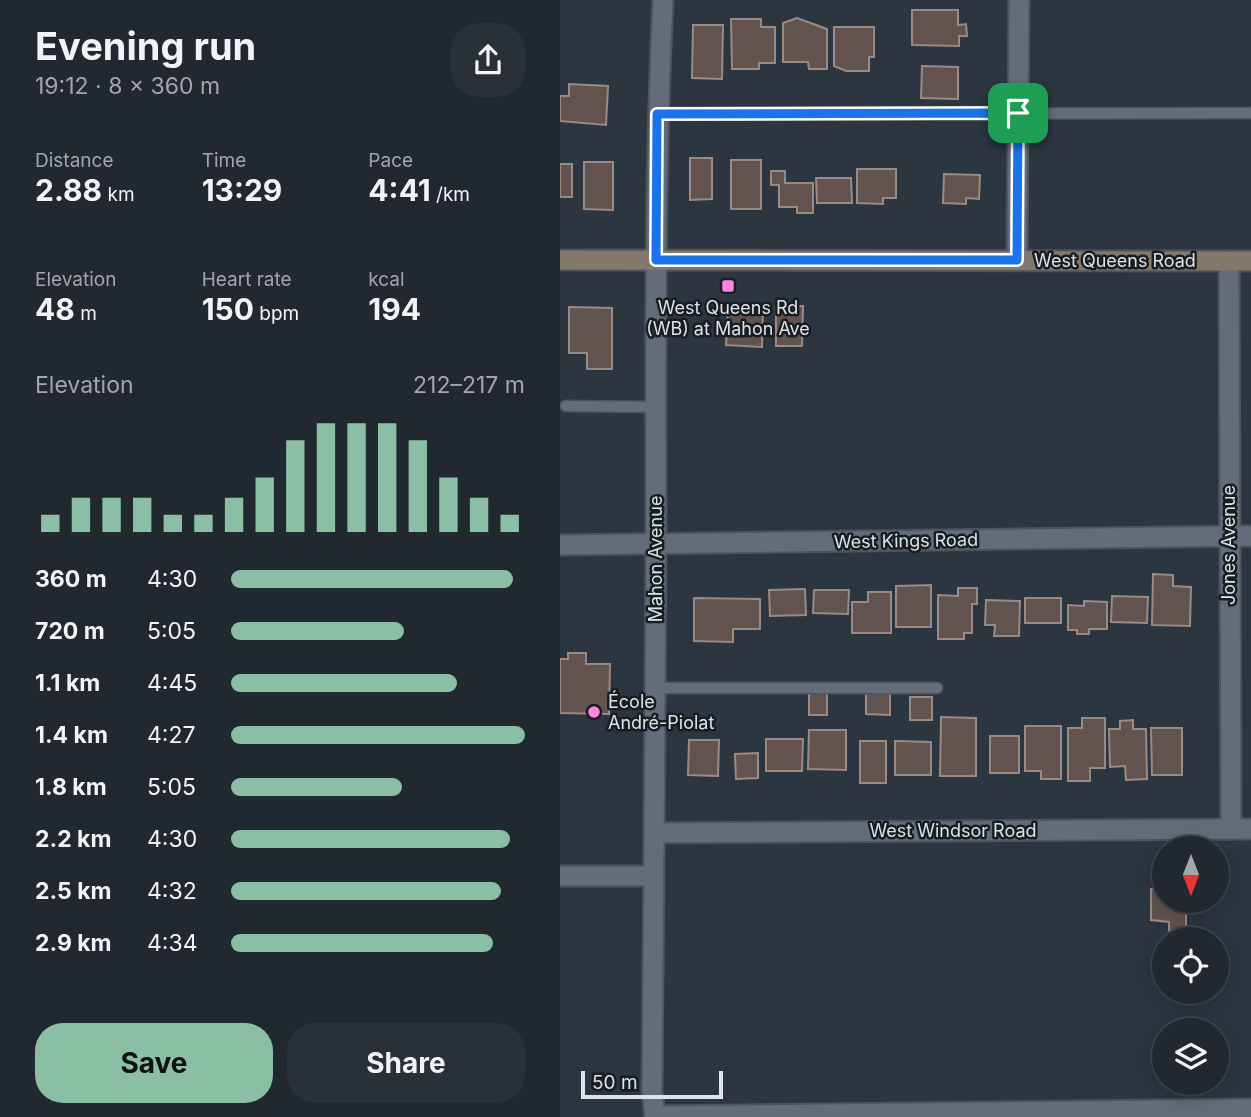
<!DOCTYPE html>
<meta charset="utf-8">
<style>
body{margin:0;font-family:Inter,sans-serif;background:#293038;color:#f1f3f6;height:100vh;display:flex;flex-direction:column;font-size:26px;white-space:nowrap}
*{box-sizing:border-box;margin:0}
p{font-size:23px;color:#a2a6ab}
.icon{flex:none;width:38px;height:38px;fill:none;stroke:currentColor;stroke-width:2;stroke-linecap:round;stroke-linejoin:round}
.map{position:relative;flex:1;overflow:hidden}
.side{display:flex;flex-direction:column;background:#212830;width:560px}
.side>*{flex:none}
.needle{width:46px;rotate:180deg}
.controls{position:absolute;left:592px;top:836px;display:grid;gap:14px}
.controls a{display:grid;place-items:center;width:77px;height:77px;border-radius:50%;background:#212830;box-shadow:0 4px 18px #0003,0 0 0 2px #3e444c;font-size:35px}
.scale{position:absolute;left:21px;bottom:18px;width:142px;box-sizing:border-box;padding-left:7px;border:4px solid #dde3e9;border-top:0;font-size:19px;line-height:24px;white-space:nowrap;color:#dde3e9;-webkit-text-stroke:5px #181d21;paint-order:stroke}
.pin{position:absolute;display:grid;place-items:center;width:60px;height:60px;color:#fff;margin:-30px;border-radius:14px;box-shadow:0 4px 10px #0006}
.round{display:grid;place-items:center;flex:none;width:74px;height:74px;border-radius:28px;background:#293038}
.overview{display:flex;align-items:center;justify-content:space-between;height:119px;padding:0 35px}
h1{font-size:38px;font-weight:700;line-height:52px}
.metrics{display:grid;grid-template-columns:repeat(3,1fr);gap:10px;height:119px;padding:7px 35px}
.metrics div{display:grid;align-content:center}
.metrics b{font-size:30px;font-weight:700}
.metrics small{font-size:19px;font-weight:400}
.metrics p{font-size:19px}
.chart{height:196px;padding:14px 35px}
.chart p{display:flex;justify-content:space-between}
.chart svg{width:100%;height:126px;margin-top:7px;stroke:#8abfa5;stroke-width:6}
.action{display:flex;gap:14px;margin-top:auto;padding:14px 35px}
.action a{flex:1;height:80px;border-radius:28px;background:#8abfa5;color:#111;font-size:28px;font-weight:700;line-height:80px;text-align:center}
.action a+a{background:#293038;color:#f1f3f6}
ul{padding:0 35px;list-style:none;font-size:23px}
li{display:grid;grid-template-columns:112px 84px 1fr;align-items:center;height:52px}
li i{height:18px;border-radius:9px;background:#8abfa5}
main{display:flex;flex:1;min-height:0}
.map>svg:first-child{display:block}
.building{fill:#62534e;stroke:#9b8a84;stroke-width:2}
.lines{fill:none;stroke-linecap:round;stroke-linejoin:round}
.service-casing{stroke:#4d545d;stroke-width:13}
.minor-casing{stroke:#4d545d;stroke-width:23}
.secondary-casing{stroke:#4d545d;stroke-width:23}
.service{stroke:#636d79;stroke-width:10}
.minor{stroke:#636d79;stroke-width:19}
.secondary{stroke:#82786b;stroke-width:19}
.route-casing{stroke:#fff;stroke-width:14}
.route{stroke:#1a73e8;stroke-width:9}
.poi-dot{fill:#fe86e1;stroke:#181d21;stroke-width:2.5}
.labels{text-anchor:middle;stroke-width:5;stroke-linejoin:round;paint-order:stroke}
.street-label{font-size:18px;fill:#dde3e9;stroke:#181d21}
.poi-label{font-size:18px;fill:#dde3e9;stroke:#181d21}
</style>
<main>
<section class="side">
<div class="overview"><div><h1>Evening run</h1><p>19:12 · 8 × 360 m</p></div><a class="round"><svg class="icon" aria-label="share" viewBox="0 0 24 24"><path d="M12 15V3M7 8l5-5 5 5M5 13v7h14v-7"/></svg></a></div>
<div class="metrics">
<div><p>Distance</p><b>2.88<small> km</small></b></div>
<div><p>Time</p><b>13:29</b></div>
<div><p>Pace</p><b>4:41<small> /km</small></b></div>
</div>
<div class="metrics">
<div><p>Elevation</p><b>48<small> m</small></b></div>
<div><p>Heart rate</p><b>150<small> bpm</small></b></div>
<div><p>kcal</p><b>194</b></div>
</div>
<div class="chart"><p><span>Elevation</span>212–217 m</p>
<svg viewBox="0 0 160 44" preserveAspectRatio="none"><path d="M5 44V38M15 44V32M25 44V32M35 44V32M45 44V38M55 44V38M65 44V32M75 44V25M85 44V12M95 44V6M105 44V6M115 44V6M125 44V12M135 44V25M145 44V32M155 44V38"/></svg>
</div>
<ul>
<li><b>360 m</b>4:30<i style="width:96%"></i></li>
<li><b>720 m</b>5:05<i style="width:59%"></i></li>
<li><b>1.1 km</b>4:45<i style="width:77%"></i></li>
<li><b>1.4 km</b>4:27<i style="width:100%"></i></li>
<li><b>1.8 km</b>5:05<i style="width:58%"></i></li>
<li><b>2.2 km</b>4:30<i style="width:95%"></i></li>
<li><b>2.5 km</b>4:32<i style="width:92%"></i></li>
<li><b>2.9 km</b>4:34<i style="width:89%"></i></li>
</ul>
<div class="action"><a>Save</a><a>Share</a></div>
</section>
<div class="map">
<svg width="691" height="1117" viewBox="0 0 691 1117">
<rect width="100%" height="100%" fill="#2c3640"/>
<!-- building -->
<g class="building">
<path d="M352 10H398V25L406 24 407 36H399V46L352 45Z"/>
<path d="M237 18 267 29V69H249L248 62H223V23Z"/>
<path d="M171 19H201V27H215V63H199V69H172Z"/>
<path d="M133 25H163L162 79 132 78Z"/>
<path d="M274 27H314V57H309V71H286L274 66Z"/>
<path d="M362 66 398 67V99L361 98Z"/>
<path d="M9 84 48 86 46 125 0 121V96H9Z"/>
<path d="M130 158H152V199L130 200Z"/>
<rect x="171" y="160" width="30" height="49"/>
<path d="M24 162H53V210L24 209Z"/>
<rect x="0" y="164" width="12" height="33"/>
<path d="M297 169H336V198H323V204L297 203Z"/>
<path d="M211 171H225V183H253V213H237V207H219V185H211Z"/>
<path d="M384 174 420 175 419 199 406 198V204L383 203Z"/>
<path d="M256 178H291L292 203H257Z"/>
<path d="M216 306H243L242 346H216Z"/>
<path d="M9 307 52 308V369H27V353H9Z"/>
<path d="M168 308 203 309 202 347 166 345Z"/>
<path d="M593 574 613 575V586L631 587 630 626 592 625Z"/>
<path d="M371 585V627H336V586Z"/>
<path d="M398 588H417V604H412V633H404V639H378V595L398 596Z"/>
<path d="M245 589 246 615 210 616 209 590Z"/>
<path d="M254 590H289L288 614 253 613Z"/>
<path d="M308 592H331V633H292V602H308Z"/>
<path d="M552 596 588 597 587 623 551 622Z"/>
<path d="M134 598 200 599V629H173V642L134 641Z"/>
<rect x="465" y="598" width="36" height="25"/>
<path d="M426 600 460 601 459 636H434L435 625H425Z"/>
<path d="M524 601 547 602V629H529V634H517V630H508V605L524 606Z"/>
<path d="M8 653H26V664H50L49 714 0 713V659H8Z"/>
<rect x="249" y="690" width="18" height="25"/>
<path d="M330 691V715L306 714V692Z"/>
<rect x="350" y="697" width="22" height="23"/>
<path d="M381 717 416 718V776H380Z"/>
<path d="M522 718H545V768H530V781H508V728H522Z"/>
<path d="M573 720V729H586L587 779 566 780 565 766 550 767 549 729H560V721Z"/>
<path d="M465 726H501V779H481V771H465Z"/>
<path d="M591 728H622V775H592Z"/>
<path d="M249 730H286V770L248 769Z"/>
<rect x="430" y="736" width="29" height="37"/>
<path d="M206 739H243L242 771H206Z"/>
<path d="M129 740H159L158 776 128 775Z"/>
<rect x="300" y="741" width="26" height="42"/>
<path d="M335 741 371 742V775H335Z"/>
<path d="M198 753V778L176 779 175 754Z"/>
<path d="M591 889 604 890V901H626V931H609V922L591 920Z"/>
</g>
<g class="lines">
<!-- service casing -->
<g class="service-casing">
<g id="service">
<path d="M98 114 691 113"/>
<path d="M6 406 96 407"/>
<path d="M96 688H377"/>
</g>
</g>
<!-- minor casing -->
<g class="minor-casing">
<g id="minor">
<path d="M457 260 459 0"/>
<path d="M669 261 671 829"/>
<path d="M0 545 691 536"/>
<path d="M95 833 691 829"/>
<path d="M0 876H93"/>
<path d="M95 1116 691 1109"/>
<path d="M95 1117 92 1091C93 910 96 729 96 548 96 365 94 183 103 0"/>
</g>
</g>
<!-- secondary casing -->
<g class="secondary-casing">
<path id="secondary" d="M0 260 691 261"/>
</g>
<!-- service -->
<use href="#service" class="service"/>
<!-- minor -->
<use href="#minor" class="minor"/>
<!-- secondary -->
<use href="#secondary" class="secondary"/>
</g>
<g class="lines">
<!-- route casing -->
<g class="route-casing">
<path id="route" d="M458 113 457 260H96L97 114Z"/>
</g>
<!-- route -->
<use href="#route" class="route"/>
</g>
<!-- markers -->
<g class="poi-dot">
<rect x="161" y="279" width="14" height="14" rx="3.5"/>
<circle cx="34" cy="712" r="7"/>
</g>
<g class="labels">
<!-- street labels -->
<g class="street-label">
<text x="555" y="267">West Queens Road</text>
<text transform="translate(346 541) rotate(-1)" y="6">West Kings Road</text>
<text transform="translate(669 545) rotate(-90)" y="6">Jones Avenue</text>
<text transform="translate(96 559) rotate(-90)" y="6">Mahon Avenue</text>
<text x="393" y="837">West Windsor Road</text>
</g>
<!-- poi labels -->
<g class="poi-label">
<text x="168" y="314">West Queens Rd<tspan x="168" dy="21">(WB) at Mahon Ave</tspan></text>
<text x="48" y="708" text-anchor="start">École<tspan x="48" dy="21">André-Piolat</tspan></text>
</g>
</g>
</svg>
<div class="controls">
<a><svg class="needle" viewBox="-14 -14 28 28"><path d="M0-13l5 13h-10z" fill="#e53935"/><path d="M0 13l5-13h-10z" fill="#a2a6ab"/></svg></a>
<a><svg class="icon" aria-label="locate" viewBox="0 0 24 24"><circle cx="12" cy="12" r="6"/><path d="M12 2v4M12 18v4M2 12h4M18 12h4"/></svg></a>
<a><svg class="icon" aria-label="layers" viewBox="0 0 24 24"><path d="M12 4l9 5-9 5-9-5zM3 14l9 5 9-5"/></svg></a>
</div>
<div class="scale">50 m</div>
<div class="pin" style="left:458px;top:113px;background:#1e9e55"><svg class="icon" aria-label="arrive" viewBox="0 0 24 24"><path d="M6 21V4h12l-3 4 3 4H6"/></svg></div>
</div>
</main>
